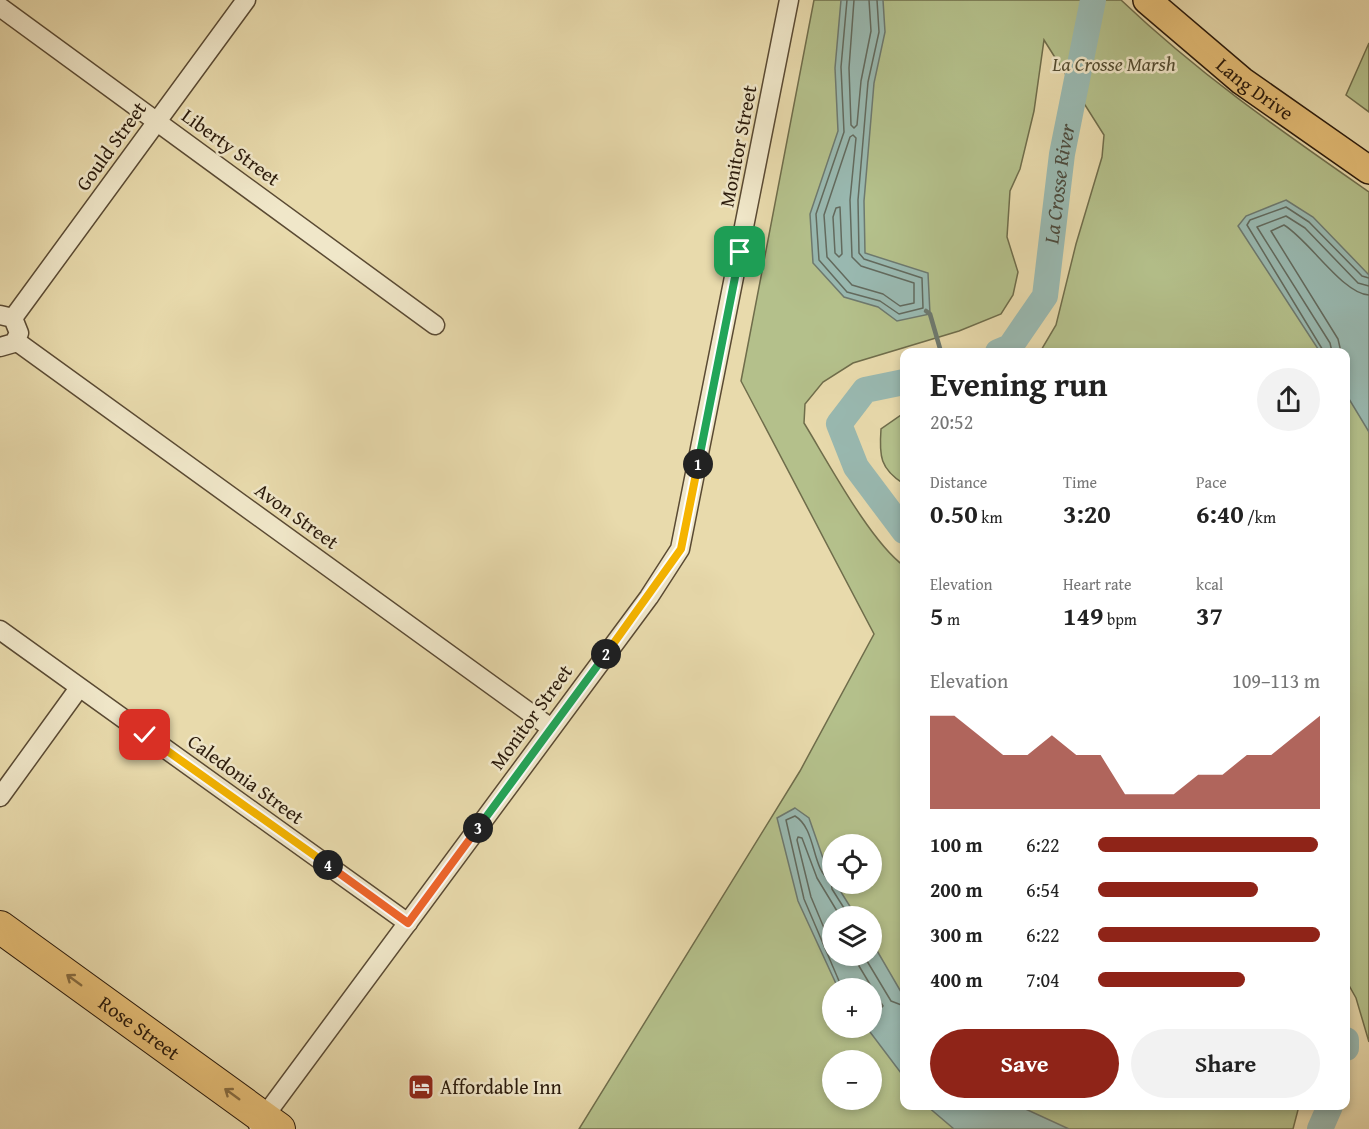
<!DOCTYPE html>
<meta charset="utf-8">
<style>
body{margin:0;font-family:"Gentium Book Plus",serif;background:#f2f2f2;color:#222;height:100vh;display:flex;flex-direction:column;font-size:22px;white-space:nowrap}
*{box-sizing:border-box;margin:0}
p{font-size:20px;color:#767676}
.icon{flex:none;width:33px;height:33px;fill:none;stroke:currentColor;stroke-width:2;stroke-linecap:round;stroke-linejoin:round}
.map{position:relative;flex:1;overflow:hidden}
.panel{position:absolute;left:900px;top:348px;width:450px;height:762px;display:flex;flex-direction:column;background:#fff;border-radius:12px;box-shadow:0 3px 9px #0003}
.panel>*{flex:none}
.controls{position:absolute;left:822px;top:834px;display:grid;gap:12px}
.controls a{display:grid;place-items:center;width:60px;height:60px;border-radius:50%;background:#fff;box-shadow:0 3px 9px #0003;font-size:30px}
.pin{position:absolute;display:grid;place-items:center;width:51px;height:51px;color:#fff;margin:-26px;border-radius:12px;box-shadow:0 3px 9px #0006}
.km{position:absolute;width:30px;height:30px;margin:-15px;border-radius:50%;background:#222;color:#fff;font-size:16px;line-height:30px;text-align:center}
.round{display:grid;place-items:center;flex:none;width:63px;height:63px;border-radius:32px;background:#f2f2f2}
.overview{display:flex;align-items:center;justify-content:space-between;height:102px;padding:0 30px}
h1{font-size:33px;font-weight:800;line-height:45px}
.figures{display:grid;grid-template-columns:repeat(3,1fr);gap:9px;height:102px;padding:6px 30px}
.figures div{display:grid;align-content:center}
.figures b{font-size:26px;font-weight:800}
.figures small{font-size:16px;font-weight:400}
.figures p{font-size:16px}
.chart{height:168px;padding:12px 30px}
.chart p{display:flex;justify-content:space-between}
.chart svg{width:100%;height:108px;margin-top:6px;fill:#8f2418;opacity:.7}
.primary-button{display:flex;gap:12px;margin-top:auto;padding:12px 30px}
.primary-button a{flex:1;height:69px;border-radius:36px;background:#8f2418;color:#fff;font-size:24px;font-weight:800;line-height:69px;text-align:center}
.primary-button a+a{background:#f2f2f2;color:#222}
ul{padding:0 30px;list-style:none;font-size:20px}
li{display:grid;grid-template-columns:96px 72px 1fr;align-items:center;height:45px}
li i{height:15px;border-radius:8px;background:#8f2418}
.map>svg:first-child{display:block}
.green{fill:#b4c08b;stroke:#6f6d4b;stroke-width:1.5;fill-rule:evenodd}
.water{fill:#99b9b1;stroke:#6d796f;stroke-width:1.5}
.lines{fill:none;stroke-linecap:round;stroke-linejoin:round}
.shore{stroke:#626a5e;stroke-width:1.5}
.stream{stroke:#6d796f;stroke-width:4.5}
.river{stroke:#99b9b1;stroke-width:26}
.street-casing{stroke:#5a4a33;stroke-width:21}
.primary-casing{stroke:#2a1a0b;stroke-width:30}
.highway-casing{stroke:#2a1a0b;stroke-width:34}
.street{stroke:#f0e7c9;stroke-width:18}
.primary{stroke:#e4bd76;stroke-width:27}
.highway{stroke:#e4bd76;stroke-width:32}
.oneway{stroke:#876c40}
.split-1-casing{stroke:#fff;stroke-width:12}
.split-2-casing{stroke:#fff;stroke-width:12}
.split-3-casing{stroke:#fff;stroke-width:12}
.split-4-casing{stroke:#fff;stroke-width:12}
.split-5-casing{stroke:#fff;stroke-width:12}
.split-1{stroke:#22a559;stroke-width:8}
.split-2{stroke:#f5b400;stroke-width:8}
.split-3{stroke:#22a559;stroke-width:8}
.split-4{stroke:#f0652b;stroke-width:8}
.split-5{stroke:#f5b400;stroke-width:8}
.labels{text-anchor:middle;stroke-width:5;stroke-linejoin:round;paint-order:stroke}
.park-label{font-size:20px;font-style:italic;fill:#534c31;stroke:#f0e7c9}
.street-label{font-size:20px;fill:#2a1a0b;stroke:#f0e7c9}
.poi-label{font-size:20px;fill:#2a1a0b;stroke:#f0e7c9;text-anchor:start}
.water-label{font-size:21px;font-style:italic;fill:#4b4a3d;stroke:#f0e7c9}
</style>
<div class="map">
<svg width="1369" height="1129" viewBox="0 0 1369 1129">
<rect width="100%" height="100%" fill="#e8daac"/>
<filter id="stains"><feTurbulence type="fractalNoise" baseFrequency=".00333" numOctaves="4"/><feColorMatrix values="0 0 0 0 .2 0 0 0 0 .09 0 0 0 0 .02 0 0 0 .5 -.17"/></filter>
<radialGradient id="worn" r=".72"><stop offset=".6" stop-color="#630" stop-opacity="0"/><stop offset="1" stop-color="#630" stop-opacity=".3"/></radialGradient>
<!-- green -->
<g class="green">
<path d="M814 0H1121C1200 75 1280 130 1369 192V1042L1356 998 1346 980V352H1040L1056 325 1076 244 1102 157 1104 135 1044 40 1034 111 1020 169 1010 191 1007 237 1018 272 1013 295 1001 314 959 331 853 363 823 382 805 404 804 423C828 462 870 541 904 566V1106H1299L1293 1129H579L800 771 874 634 741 381ZM832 844H872V884H832ZM832 916H872V956H832ZM832 988H872V1028H832ZM832 1060H872V1100H832Z"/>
<path d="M1369 43V112L1346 95Z"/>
<path d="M904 413V484C880 469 879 456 881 429Z"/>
</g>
<!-- water -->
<g class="water">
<path d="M841 0H883L885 32 874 83 864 201 865 253 928 273 930 314 897 321 878 307 844 297 813 263 810 214 838 131 835 68Z"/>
<path d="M1286 200 1313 217 1369 275V432L1346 394V352H1320L1238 226 1246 216Z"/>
<path d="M795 808 809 818 832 884H836L856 916H832V956H872V942L904 997V1077L867 1028H872V988H838L798 901 777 818Z"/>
<path d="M927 1106H1019L1069 1129H954Z"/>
</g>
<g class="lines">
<!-- shore -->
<g class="shore">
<path d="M847 0 841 67 844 132 816 214 819 260 847 292 880 301 899 314 923 308 922 278 864 259 859 253 858 200 868 82 879 32 877 0"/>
<path d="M854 0 849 68 851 125 854 128 857 125 861 81 871 31 869 0"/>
<path d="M853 135 856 138 850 200 852 257 861 266 914 283V303L900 306 883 294 852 285 827 257 824 215 850 137Z"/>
<path d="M840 207 842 254 839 257 835 253 833 217 836 208Z"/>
<path d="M1324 352 1247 225 1250 220 1286 207 1309 222 1362 276 1369 278"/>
<path d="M1332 352 1330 343 1257 227 1286 216 1305 228 1358 283 1369 286"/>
<path d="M1341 352 1338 339 1271 231 1284 225C1309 240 1343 294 1369 295"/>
<path d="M832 947 811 897 797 840 798 837 802 838 817 878 840 916"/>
<path d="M853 956 883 1006 880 1009 872 1006"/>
<path d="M864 956 891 1001 904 1006"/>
<path d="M842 988 804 899 786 820 795 816C817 829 811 870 831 881L832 889 849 916"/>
</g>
<!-- stream -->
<path class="stream" d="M926 311 930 314 941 352"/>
<!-- river -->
<g class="river">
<path id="s1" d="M998 352 1010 347 1045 296 1062 154 1093 0"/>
<path d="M904 382 865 390 839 424 856 467 904 531"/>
<path d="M1346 1040V1048"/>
<path d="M1320 1129 1330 1106"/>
</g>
<!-- street casing -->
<g class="street-casing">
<g id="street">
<path d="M0 7 435 325"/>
<path d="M0 315 13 318 19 333 14 343 0 347"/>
<path d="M13 318 246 0"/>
<path d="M16 341 551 728"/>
<path d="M0 630 408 923"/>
<path d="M0 797 79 688"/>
<path d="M258 1125 649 597 680 549 789 0"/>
</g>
</g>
<!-- primary casing -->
<g class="primary-casing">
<g id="primary">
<path id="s2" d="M1147 0 1242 81 1369 170"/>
</g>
</g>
<!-- highway casing -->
<g class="highway-casing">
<g id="highway">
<path id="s3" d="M0 927 279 1129"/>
</g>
</g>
<!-- street -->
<use href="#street" class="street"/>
<!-- primary -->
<use href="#primary" class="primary"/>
<!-- highway -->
<use href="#highway" class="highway"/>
</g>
<!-- one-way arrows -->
<defs><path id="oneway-shaft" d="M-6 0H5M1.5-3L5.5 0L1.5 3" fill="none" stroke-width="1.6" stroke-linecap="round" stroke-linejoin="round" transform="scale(1.5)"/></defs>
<g class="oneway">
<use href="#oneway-shaft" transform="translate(74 980) rotate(-144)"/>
<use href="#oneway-shaft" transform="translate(232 1094) rotate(-144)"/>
</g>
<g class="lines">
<!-- split-1 casing -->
<g class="split-1-casing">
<path id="split-1" d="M698 464 740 252"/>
</g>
<!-- split-2 casing -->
<g class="split-2-casing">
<path id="split-2" d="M606 654 681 549 698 464"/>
</g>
<!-- split-3 casing -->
<g class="split-3-casing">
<path id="split-3" d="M478 828 606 654"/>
</g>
<!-- split-4 casing -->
<g class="split-4-casing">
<path id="split-4" d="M328 865 408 923 478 828"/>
</g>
<!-- split-5 casing -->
<g class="split-5-casing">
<path id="split-5" d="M145 735 328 865"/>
</g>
<!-- split-1 -->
<use href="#split-1" class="split-1"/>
<!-- split-2 -->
<use href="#split-2" class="split-2"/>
<!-- split-3 -->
<use href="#split-3" class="split-3"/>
<!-- split-4 -->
<use href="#split-4" class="split-4"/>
<!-- split-5 -->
<use href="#split-5" class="split-5"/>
</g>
<!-- icons -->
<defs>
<g id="hotel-square" transform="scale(1.35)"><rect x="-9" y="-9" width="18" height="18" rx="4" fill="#8f2418" stroke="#f0e7c9"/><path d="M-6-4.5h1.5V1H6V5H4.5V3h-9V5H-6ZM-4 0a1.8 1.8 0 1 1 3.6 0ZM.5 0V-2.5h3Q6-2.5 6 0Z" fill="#fff"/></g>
</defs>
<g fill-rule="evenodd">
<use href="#hotel-square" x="421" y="1087"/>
</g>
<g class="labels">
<!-- park labels -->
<g class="park-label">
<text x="1114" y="71">La Crosse Marsh</text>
</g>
<!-- street labels -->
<g class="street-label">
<text dy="7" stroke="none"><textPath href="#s2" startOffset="140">Lang Drive</textPath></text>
<text transform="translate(111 146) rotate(-54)" y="7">Gould Street</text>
<text transform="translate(738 146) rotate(-79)" y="7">Monitor Street</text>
<text transform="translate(231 147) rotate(36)" y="7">Liberty Street</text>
<text transform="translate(297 516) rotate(36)" y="7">Avon Street</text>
<text transform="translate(531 717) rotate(-54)" y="7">Monitor Street</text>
<text transform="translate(246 779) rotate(36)" y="7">Caledonia Street</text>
<text dy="7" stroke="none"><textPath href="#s3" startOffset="172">Rose Street</textPath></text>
</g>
<!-- poi labels -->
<g class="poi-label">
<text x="440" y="1094">Affordable Inn</text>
</g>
<!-- water labels -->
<g class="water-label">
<text dy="7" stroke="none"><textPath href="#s1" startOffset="188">La Crosse River</textPath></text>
</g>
</g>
<rect width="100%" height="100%" filter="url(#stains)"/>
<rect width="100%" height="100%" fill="url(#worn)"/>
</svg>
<div class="controls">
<a><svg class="icon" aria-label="locate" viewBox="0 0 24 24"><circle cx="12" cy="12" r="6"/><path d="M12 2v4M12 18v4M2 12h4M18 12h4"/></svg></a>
<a><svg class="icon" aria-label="layers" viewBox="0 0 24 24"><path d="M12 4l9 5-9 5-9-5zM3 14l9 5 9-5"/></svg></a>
<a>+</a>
<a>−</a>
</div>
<div class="pin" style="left:740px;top:252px;background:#1e9e55"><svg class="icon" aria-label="arrive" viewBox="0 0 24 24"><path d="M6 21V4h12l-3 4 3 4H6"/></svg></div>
<div class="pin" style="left:145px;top:735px;background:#d93025"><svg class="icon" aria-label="check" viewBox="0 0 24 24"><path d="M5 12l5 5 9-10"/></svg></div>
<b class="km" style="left:698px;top:464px">1</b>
<b class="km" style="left:606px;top:654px">2</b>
<b class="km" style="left:478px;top:828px">3</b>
<b class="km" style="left:328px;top:865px">4</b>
<section class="panel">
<div class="overview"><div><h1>Evening run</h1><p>20:52</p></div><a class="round"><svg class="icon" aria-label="share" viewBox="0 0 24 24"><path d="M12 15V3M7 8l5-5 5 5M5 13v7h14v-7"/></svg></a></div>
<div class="figures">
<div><p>Distance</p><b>0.50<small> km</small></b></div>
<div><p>Time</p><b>3:20</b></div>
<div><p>Pace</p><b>6:40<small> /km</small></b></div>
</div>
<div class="figures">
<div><p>Elevation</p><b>5<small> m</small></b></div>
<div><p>Heart rate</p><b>149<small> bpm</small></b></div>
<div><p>kcal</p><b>37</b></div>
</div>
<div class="chart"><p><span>Elevation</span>109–113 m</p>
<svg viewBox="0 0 160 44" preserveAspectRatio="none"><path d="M0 44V6L10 6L20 14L30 22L40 22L50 14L60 22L70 22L80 38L90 38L100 38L110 30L120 30L130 22L140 22L150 14L160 6V44z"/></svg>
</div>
<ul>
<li><b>100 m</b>6:22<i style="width:99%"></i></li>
<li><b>200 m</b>6:54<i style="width:72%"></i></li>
<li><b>300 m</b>6:22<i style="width:100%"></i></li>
<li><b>400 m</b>7:04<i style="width:66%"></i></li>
</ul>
<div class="primary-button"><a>Save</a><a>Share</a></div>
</section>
</div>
